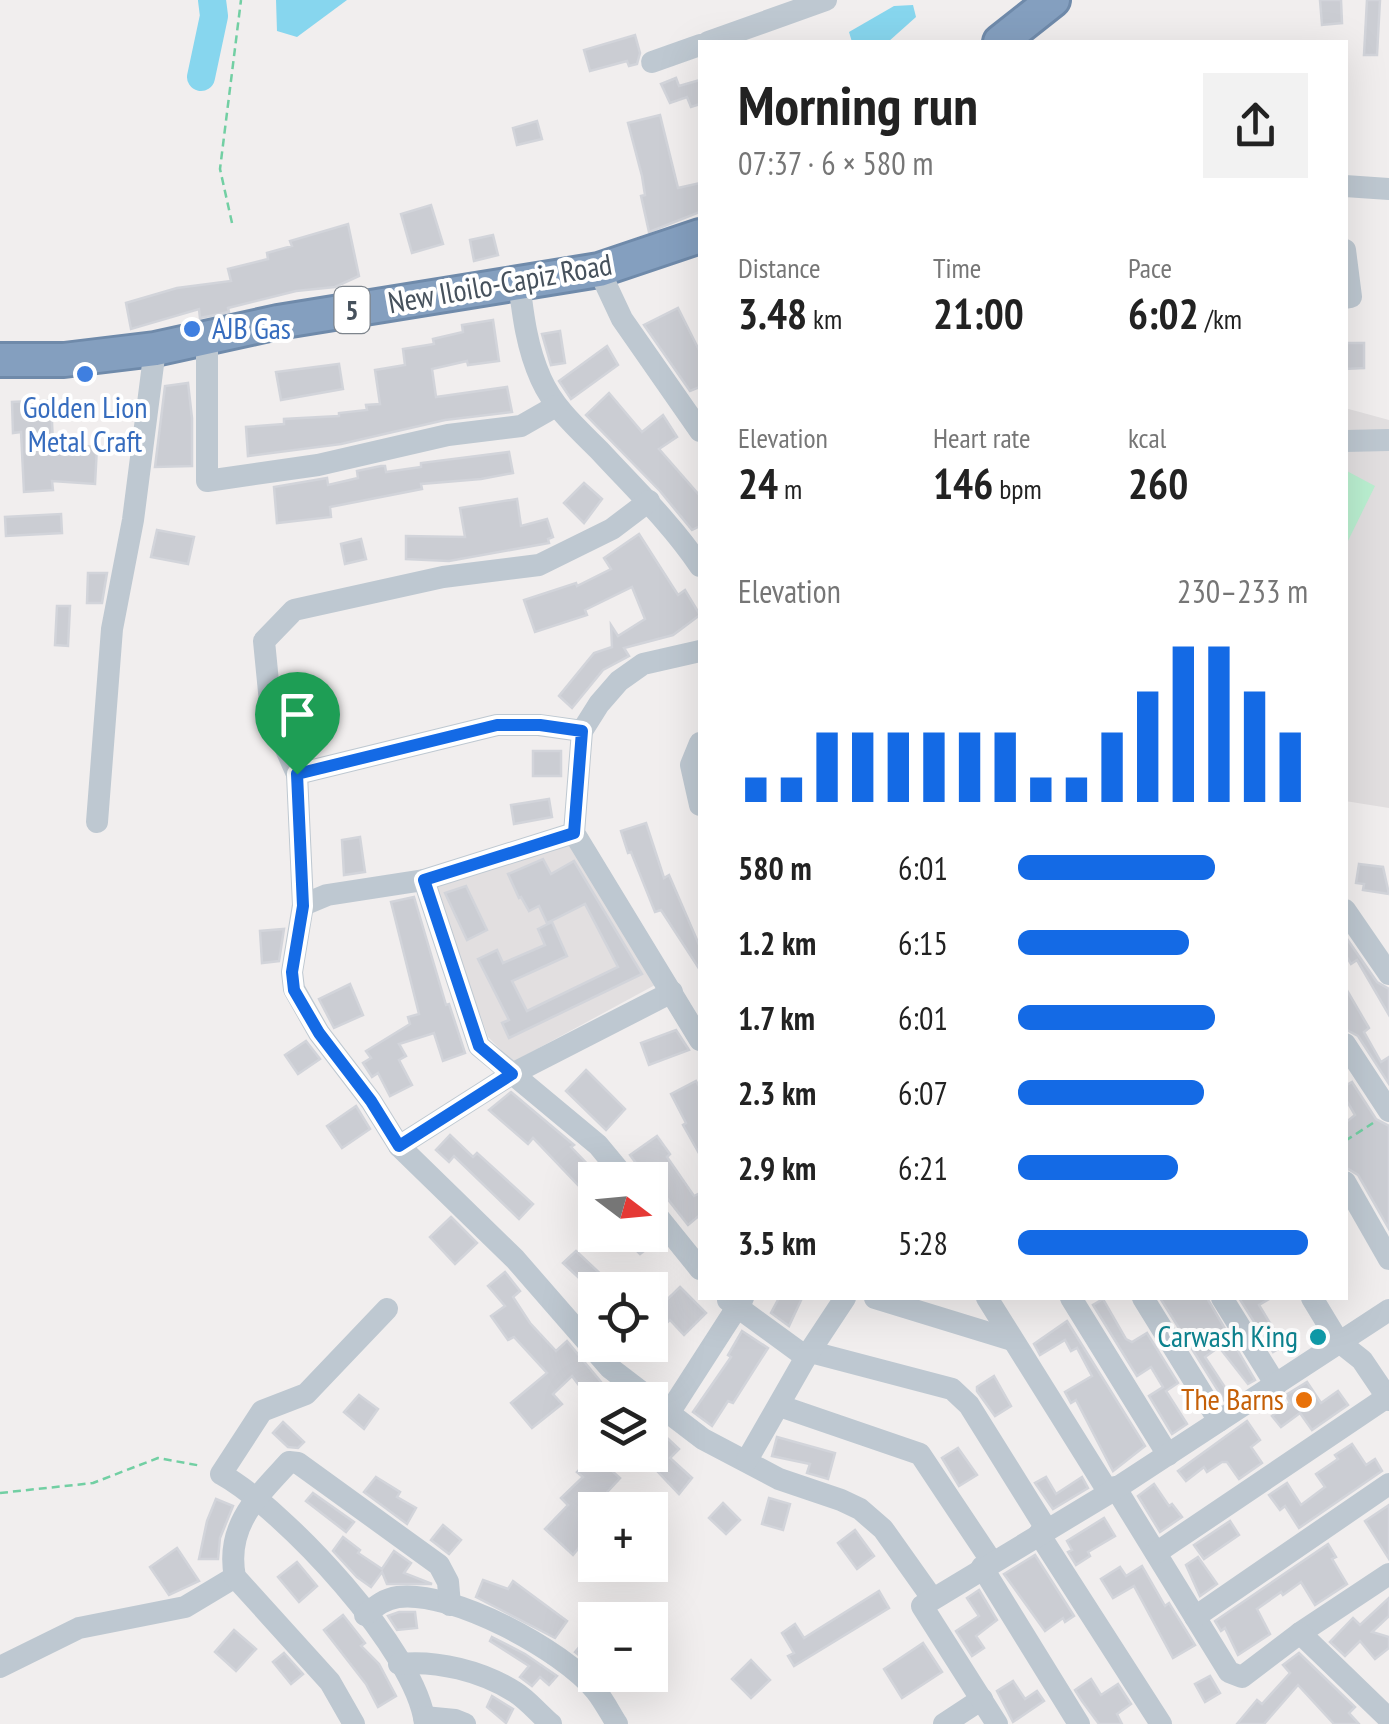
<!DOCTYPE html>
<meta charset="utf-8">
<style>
body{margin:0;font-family:"PT Sans Narrow",sans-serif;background:#f2f2f2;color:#222;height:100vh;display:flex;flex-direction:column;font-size:38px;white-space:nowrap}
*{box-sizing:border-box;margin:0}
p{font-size:32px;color:#767676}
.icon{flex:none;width:55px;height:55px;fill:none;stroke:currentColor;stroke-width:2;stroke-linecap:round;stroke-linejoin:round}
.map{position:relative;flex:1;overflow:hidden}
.side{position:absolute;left:698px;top:40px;width:650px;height:1260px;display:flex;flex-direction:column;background:#fff;border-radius:0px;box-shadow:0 10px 40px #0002}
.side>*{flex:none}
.needle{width:65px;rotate:106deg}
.buttons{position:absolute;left:578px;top:1162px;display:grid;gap:20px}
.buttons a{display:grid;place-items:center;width:90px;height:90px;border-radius:0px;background:#fff;box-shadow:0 10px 40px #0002;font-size:50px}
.pin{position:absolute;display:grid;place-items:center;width:85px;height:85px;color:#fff;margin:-102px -42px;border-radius:50% 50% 50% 0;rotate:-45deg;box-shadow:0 0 10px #0007}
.pin .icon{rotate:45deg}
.round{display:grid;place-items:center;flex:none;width:105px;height:105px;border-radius:0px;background:#f2f2f2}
.head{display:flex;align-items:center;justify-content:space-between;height:170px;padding:0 40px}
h1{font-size:55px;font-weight:700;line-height:75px}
.figures{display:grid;grid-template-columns:repeat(3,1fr);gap:15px;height:170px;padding:10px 40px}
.figures div{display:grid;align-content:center}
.figures b{font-size:42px;font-weight:700}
.figures small{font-size:28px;font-weight:400}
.figures p{font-size:28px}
.chart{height:280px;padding:20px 40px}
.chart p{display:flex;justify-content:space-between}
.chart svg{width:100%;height:180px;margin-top:10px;stroke:#146ae5;stroke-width:6}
ul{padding:0 40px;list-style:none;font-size:32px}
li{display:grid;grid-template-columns:160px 120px 1fr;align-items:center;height:75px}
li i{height:25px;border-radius:12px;background:#146ae5}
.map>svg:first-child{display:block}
.education{fill:#e2dfe0}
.green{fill:#bbf0d1}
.water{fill:#87d6ee}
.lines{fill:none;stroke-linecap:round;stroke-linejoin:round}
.river{stroke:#87d6ee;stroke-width:28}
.building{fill:#cbcdd3;stroke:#d2d4da;stroke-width:2.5}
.highway-casing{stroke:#6f8aaa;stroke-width:38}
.path{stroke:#72cfa3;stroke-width:2.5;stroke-dasharray:8 5;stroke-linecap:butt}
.minor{stroke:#bec8d1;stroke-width:22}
.highway{stroke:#849fbf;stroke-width:32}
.route-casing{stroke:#fff;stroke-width:20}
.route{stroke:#146ae5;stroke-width:12}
.shop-dot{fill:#3f7fe0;stroke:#fff;stroke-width:4}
.culture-dot{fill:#0f9aa8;stroke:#fff;stroke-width:4}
.food-dot{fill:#e8710a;stroke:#fff;stroke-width:4}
.labels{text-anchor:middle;stroke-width:8;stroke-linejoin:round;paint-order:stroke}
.shield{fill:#fff;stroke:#7e858d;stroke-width:2.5}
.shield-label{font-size:28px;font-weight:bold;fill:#46515c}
.street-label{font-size:30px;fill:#46515c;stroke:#fff}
.shop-label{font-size:30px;fill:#366cbe;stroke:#fff;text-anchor:start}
.culture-label{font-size:30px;fill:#0d838f;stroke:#fff;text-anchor:end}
.food-label{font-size:30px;fill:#c56008;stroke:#fff;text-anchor:end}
</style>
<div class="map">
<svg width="1389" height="1724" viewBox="0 0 1389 1724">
<rect width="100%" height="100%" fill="#f1eeee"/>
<!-- education -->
<g class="education">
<path d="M1345 408 1389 420V808L1345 801Z"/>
<path d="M568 846H573L655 985 513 1062 488 1037 434 885Z"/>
</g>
<!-- green -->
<path class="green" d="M1345 470 1375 486 1345 547Z"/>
<!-- water -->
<g class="water">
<path d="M276 0H347L297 37 277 31Z"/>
<path d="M913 5 916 17 888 42H852L849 32 894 6Z"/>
</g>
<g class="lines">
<!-- river -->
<path class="river" d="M201 77 214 16 212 0"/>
</g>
<!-- building -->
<g class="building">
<path d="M1320 0H1341L1342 23 1322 25Z"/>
<path d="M1367 0H1380L1377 55H1364Z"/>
<path d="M635 35 640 53 637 64 629 66 627 61 590 71 584 50Z"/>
<path d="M676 78 679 86 700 80V104L691 107 687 97 670 103 661 84Z"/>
<path d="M660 115 678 188 700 183V212L649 232 641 196 645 195 642 176 628 123Z"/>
<path d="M537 121 542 139 517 145 513 128Z"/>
<path d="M431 205 443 244 412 253 401 214Z"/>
<path d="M348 224 359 276 335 287 296 291 228 308 229 312 200 318 199 309 131 329 126 303 177 288 231 281 228 269 268 259 267 253 292 246 290 241Z"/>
<path d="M493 235 498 255 474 261 470 240Z"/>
<path d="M678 308 700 352V387L690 391 644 325Z"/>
<path d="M493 320 499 361 468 365 467 361 432 369 436 397 507 387 512 412 445 420 341 444 248 456 246 427 284 424V419L339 416V413L367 410 366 405 380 404 375 370 405 365 403 349 434 344 433 339 463 332 462 325Z"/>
<path d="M560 331 565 363 551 365 542 334Z"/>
<path d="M1345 343H1364V368L1345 369Z"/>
<path d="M607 346 618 365 571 399 559 381Z"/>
<path d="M339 364 343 389 281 400 276 372Z"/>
<path d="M188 383 192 418V466L155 467 165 386Z"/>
<path d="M609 393 642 432 663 415 677 437 659 449 700 496V526L692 530 660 491 586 415Z"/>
<path d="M51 400 53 444 97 447 95 484 52 481 53 490 24 492 21 432 13 433 12 402Z"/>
<path d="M509 452 513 473 481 479 421 484 422 489 330 507 331 517 277 523 274 487 327 478 328 485 358 478 357 471 381 466H385L386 472 421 467V463Z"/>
<path d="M584 483 602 499 584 523 564 503Z"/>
<path d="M517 499 521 526 547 519 553 537 548 539 549 543 449 561 406 559V536L465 537 460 508Z"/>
<path d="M61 514 62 533 6 536 5 517Z"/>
<path d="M157 530 194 537 188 564 151 557Z"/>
<path d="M639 534 678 595 685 590 700 615 673 635 624 648 629 656 603 670 572 708 559 696 594 653 612 647 611 625 618 636 645 619 632 587 585 610 587 615 535 632 524 600 576 583 577 586 611 569 604 558Z"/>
<path d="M361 539 366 559 345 564 341 544Z"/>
<path d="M88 573H107L102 603H87Z"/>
<path d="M57 606H70L68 646 55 645Z"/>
<rect x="533" y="751" width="28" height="25"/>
<path d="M549 799 552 817 514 824 511 805Z"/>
<path d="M646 823 664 878 669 875 700 947V970L661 910 655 912 631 852 628 853 621 831Z"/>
<path d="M360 837 365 872 344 875 342 840Z"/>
<path d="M543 859 551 874 574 861 642 974 509 1038 502 1023 509 1020 478 959 497 950 503 963 545 945 538 929 552 922 567 956 512 981 527 1011 618 967 585 904 547 923 539 906 529 911 521 897 519 898 508 874Z"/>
<path d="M1359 864 1383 867 1389 894 1363 890 1364 884 1356 883Z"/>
<path d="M466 886 487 930 467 940 445 893Z"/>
<path d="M414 897 446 1005 449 1004 465 1053 443 1061 434 1033 399 1044 406 1056 399 1060 412 1085 390 1096 378 1073 372 1077 363 1063 371 1058 366 1051 410 1024 408 1017 419 1014 391 902Z"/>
<path d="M284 929 279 961 262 963 260 931Z"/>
<path d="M1345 936 1377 982 1389 989V1015L1357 960 1351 964 1345 954Z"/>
<path d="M350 984 363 1015 334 1028 319 999Z"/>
<path d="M1345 987 1369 1028 1364 1032 1381 1062 1389 1057V1084L1358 1036 1345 1029Z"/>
<path d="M676 1030 689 1050 649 1065 641 1043Z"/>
<path d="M306 1041 320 1059 298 1074 285 1055Z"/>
<path d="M586 1070 625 1109 606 1130 566 1091Z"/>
<path d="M696 1081 700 1088V1155L683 1125 686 1123 671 1094Z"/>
<path d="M1352 1082 1376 1119 1389 1126V1229L1358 1175 1345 1167V1123L1355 1115 1345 1098V1086Z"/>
<path d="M511 1092 574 1145 571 1147 595 1172V1203L533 1138 528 1144 489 1110Z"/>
<path d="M356 1106 370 1129 342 1148 327 1126Z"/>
<path d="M450 1135 473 1157 477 1153 533 1204 519 1219 454 1156 449 1162 436 1150Z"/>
<path d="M657 1136 670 1154 667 1157 694 1196 700 1193V1215L688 1225 666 1197 663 1200 630 1155Z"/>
<path d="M451 1217 477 1243 455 1264 430 1237Z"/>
<path d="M621 1235H652L655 1242 640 1254Z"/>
<path d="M576 1251 607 1280 595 1293 563 1263Z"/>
<path d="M505 1272 520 1291 513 1297 530 1323 556 1351 567 1341 616 1400H590L572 1376 553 1394 562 1404 532 1428 511 1403 547 1373 514 1337 508 1340 491 1316 505 1306 488 1286Z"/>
<path d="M680 1287 706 1313 684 1335 670 1320 650 1337V1316Z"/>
<path d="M779 1298H802L789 1326 771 1313Z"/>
<path d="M1160 1298H1207L1255 1380 1248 1384 1219 1347 1205 1357 1230 1395 1224 1400Z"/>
<path d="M1239 1298H1271L1259 1305 1276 1333 1272 1335 1280 1348 1273 1352Z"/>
<path d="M1103 1299 1126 1339 1132 1342 1147 1333 1178 1383 1166 1391 1187 1424 1172 1434 1149 1396 1163 1387 1151 1367 1137 1376 1093 1305Z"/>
<path d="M1067 1321 1145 1446 1113 1471 1076 1400 1071 1403 1065 1392 1092 1376 1077 1348 1071 1351 1065 1340 1040 1355 1034 1344Z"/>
<path d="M742 1331 768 1348 733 1403 728 1401 712 1426 693 1412 731 1357 728 1355Z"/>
<path d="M994 1376 1011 1406 995 1416 977 1391V1387Z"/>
<path d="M1307 1382 1321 1403 1338 1391 1348 1405 1312 1430 1300 1413 1281 1427 1272 1416 1290 1403 1286 1395Z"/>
<path d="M359 1395 378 1409 364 1429 344 1412Z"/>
<path d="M1247 1421 1260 1440 1251 1447 1262 1463 1239 1479 1227 1462H1222L1207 1472 1204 1467 1186 1481 1178 1471Z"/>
<path d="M283 1422 304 1442 298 1448 288 1447 273 1433Z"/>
<path d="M650 1422 679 1449 670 1458 692 1478 679 1494 642 1455H650Z"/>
<path d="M777 1437 835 1453 828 1479 807 1473 810 1464 772 1456Z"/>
<path d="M1352 1444 1366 1465 1375 1459 1382 1471 1299 1528 1285 1506 1280 1510 1269 1495 1287 1483 1301 1505 1325 1487 1316 1474 1338 1459 1335 1455Z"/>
<path d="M958 1448 977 1475 959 1486 942 1458Z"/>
<path d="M593 1454 620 1478 600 1500 612 1510H595V1528L573 1555 545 1529 568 1505 561 1498 583 1477 577 1472Z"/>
<path d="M376 1477 400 1492 397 1497 416 1508 407 1524 364 1492Z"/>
<path d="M1046 1477 1056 1494 1082 1477 1088 1488 1053 1509 1035 1483Z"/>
<path d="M1154 1484 1169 1506 1172 1504 1182 1517 1160 1532 1138 1496Z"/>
<path d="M313 1493 354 1522 346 1532 306 1501Z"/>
<path d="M769 1498 790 1504 783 1530 762 1524Z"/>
<path d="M216 1499 233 1506 220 1538 218 1559H199L207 1521Z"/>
<path d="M723 1503 740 1520 726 1534 709 1518Z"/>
<path d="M1389 1505V1559L1365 1521Z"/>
<path d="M1104 1518 1115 1536 1088 1552 1090 1556 1076 1565 1068 1552 1072 1550 1067 1541Z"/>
<path d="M1230 1521 1239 1535 1204 1559 1194 1545Z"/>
<path d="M443 1525 461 1540 449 1554 431 1540Z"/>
<path d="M855 1530 874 1556 857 1569 838 1543Z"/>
<path d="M343 1537 360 1550 358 1553 382 1569 394 1551 411 1563 404 1573 432 1584H387L382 1572 371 1587 357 1577 333 1551Z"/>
<path d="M1328 1544 1336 1557 1332 1559 1347 1584 1315 1605 1301 1582 1283 1595 1281 1592 1257 1609 1270 1634 1238 1655 1225 1628 1221 1631 1215 1621Z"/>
<path d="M177 1548 199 1581 169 1595 150 1567Z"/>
<path d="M1035 1555 1074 1616 1065 1622 1063 1618 1045 1631 1004 1574Z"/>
<path d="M1198 1557 1217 1584 1200 1596 1186 1565Z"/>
<path d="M297 1562 317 1586 299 1602 278 1577Z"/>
<path d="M1142 1566 1165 1606 1169 1603 1195 1645 1173 1658 1134 1586 1113 1598 1101 1579 1120 1567 1126 1576Z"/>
<path d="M483 1580 508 1589 513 1581 567 1621 555 1638 476 1597Z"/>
<path d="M979 1590 997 1620 976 1636 984 1648 972 1656 956 1631 979 1616 967 1598Z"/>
<path d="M879 1591 889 1608 794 1666 788 1656 794 1653 782 1633 795 1624 804 1638Z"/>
<path d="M1389 1598V1616L1372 1632 1389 1637V1648L1375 1659 1360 1641 1345 1656 1330 1642 1353 1618 1360 1625Z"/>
<path d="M399 1612H415L417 1628 397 1630 388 1616Z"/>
<path d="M343 1615 365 1643 361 1646 379 1664 396 1696 378 1707 366 1684 324 1630Z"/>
<path d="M234 1630 256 1649 236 1671 215 1652Z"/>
<path d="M492 1637 525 1654 557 1676 549 1685 540 1677 532 1686 520 1677 529 1666 490 1641Z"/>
<path d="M587 1638 595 1645 593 1666 575 1652Z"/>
<path d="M923 1643 942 1672 902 1698 884 1669Z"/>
<path d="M284 1653 303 1674 291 1684 273 1662Z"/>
<path d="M1299 1653 1355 1707 1349 1713 1359 1724H1334L1298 1685 1264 1724H1237L1257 1700 1262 1704 1290 1673 1283 1665Z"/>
<path d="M751 1660 770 1680 751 1698 732 1679Z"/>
<path d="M1210 1676 1220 1693 1205 1702 1195 1684Z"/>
<path d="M1091 1679 1101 1695 1118 1684 1131 1704 1117 1714 1122 1724H1099L1082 1701 1075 1690Z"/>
<path d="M1013 1681 1025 1699 1037 1691 1044 1701 1013 1722 997 1691Z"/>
<path d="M492 1696 513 1709 506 1723 487 1707Z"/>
</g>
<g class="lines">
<!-- highway casing -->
<g class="highway-casing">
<g id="highway">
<path d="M1000 42 1053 0"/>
<path d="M0 360H64L155 349 278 322 599 270 700 236"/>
</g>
</g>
<!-- path -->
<g class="path">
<path d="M232 223 220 169 241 0"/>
<path d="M1345 1141 1373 1123"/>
<path d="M0 1493 93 1483 158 1458 202 1466"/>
</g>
<!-- minor -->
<g class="minor">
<path d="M708 42 826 0"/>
<path d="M652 62 700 45"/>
<path d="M1345 186 1389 189"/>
<path d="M1345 250 1351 297 1345 298"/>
<path d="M599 270 622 319 700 431"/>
<path d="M519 282C523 316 527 348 541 379 554 408 577 428 599 450 634 488 671 523 700 566"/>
<path d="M207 337V481L318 465 448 435 521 426 556 406"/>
<path d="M1345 441 1389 440"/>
<path d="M649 501 612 529 539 565 443 577 294 610 264 641 270 702 281 738 297 774 303 905 292 972 294 989 319 1033 371 1101 399 1146 515 1259 610 1368 703 1439 779 1479 841 1500 860 1509 883 1529 932 1598"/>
<path d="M700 651 643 664 619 681 599 704 582 731 574 833 700 1040"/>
<path d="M700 743 691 765 700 805"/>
<path d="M297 774 497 725H539L582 731"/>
<path d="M97 822 112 629 133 520 155 349"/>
<path d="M424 880 479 1046 598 1145 627 1180"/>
<path d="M303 905 327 895 424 880 574 833"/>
<path d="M1345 910 1389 974"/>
<path d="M1345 1044 1389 1111"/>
<path d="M399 1146 512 1074 672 992"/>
<path d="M1345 1182 1389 1259"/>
<path d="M650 1207 700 1269"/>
<path d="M875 1298 1012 1340"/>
<path d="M987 1298 1109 1493"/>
<path d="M1071 1298 1168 1455"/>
<path d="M1143 1298 1219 1421"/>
<path d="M1222 1298 1276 1385"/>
<path d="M1312 1298 1338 1341 1362 1360 1389 1400"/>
<path d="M728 1300 806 1357"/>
<path d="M387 1309 306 1394 262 1411 221 1474C284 1509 417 1651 425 1724"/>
<path d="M811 1352 952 1389 969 1405 1047 1530"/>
<path d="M780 1406 920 1454 992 1562"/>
<path d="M669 1413 743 1298"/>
<path d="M747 1460 806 1357 845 1298"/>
<path d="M1115 1487 1229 1672 1242 1677 1300 1633 1389 1574"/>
<path d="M1039 1534 1161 1724"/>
<path d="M1156 1553 1387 1397"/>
<path d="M982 1567 1079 1724"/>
<path d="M365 1615C376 1606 384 1599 398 1597 452 1590 563 1650 596 1691 604 1701 610 1713 617 1724"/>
<path d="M1195 1617 1389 1484"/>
<path d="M1300 1633 1389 1719"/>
<path d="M399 1664C437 1660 482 1671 515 1692 528 1700 539 1714 551 1724"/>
<path d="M0 1667 79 1628 185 1607 235 1577"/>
<path d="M424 1717 455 1720 465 1724"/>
<path d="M354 1724 330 1682 235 1577C225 1526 257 1497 289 1462L298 1463 439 1565 448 1582 450 1605"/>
<path d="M944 1724 982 1699"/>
<path d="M997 1724 922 1606 1109 1493 1389 1310"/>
</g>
<!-- highway -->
<use href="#highway" class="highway"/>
</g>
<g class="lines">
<!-- route casing -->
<g class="route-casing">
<path id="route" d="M497 725H540L582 731 574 833 424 880 479 1046 512 1074 399 1146 371 1101 319 1033 294 990 292 972 303 906 297 774Z"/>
</g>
<!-- route -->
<use href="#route" class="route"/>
</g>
<!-- markers -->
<g class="shop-dot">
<circle cx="192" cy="329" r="10"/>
<circle cx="85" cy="374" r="10"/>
</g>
<circle class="culture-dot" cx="1318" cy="1337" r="10"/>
<circle class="food-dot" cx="1304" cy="1400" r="10"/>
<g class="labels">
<!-- shield labels -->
<rect class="shield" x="334.5" y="287" width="35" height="46" rx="8"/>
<g class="shield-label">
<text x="352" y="320">5</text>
</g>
<!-- street labels -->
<g class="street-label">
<text transform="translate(500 284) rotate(-10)" y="10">New Iloilo-Capiz Road</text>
</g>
<!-- shop labels -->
<g class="shop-label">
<text x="212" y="339">AJB Gas</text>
<text x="85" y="418" text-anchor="middle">Golden Lion<tspan x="85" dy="34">Metal Craft</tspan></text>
</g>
<!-- culture labels -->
<g class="culture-label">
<text x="1298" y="1347">Carwash King</text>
</g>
<!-- food labels -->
<g class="food-label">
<text x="1284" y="1410">The Barns</text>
</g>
</g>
</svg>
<div class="buttons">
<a><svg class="needle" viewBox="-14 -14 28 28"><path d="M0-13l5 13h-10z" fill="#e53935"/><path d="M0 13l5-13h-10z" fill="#767676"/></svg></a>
<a><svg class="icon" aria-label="locate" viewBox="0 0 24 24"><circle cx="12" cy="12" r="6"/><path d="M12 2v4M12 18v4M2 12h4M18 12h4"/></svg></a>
<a><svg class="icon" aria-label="layers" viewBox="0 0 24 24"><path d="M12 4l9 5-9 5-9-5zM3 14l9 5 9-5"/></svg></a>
<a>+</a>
<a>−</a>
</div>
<div class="pin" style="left:297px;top:774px;background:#1e9e55"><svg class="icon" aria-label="arrive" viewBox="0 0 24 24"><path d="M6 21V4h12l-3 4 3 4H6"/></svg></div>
<section class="side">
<div class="head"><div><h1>Morning run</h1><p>07:37 · 6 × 580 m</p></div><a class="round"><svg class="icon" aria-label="share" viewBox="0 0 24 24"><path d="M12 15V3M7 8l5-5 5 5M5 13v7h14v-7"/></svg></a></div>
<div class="figures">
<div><p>Distance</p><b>3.48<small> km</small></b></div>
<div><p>Time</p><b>21:00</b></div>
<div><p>Pace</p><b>6:02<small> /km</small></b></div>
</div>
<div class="figures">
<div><p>Elevation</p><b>24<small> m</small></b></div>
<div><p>Heart rate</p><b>146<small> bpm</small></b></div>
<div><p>kcal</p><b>260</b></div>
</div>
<div class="chart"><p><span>Elevation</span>230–233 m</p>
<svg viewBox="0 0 160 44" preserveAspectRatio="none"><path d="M5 44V38M15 44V38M25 44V27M35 44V27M45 44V27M55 44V27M65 44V27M75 44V27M85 44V38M95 44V38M105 44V27M115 44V17M125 44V6M135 44V6M145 44V17M155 44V27"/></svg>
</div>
<ul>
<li><b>580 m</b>6:01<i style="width:68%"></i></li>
<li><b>1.2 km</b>6:15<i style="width:59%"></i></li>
<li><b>1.7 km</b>6:01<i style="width:68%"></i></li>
<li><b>2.3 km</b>6:07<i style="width:64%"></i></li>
<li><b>2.9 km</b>6:21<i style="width:55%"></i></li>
<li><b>3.5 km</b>5:28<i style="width:100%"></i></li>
</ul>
</section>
</div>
